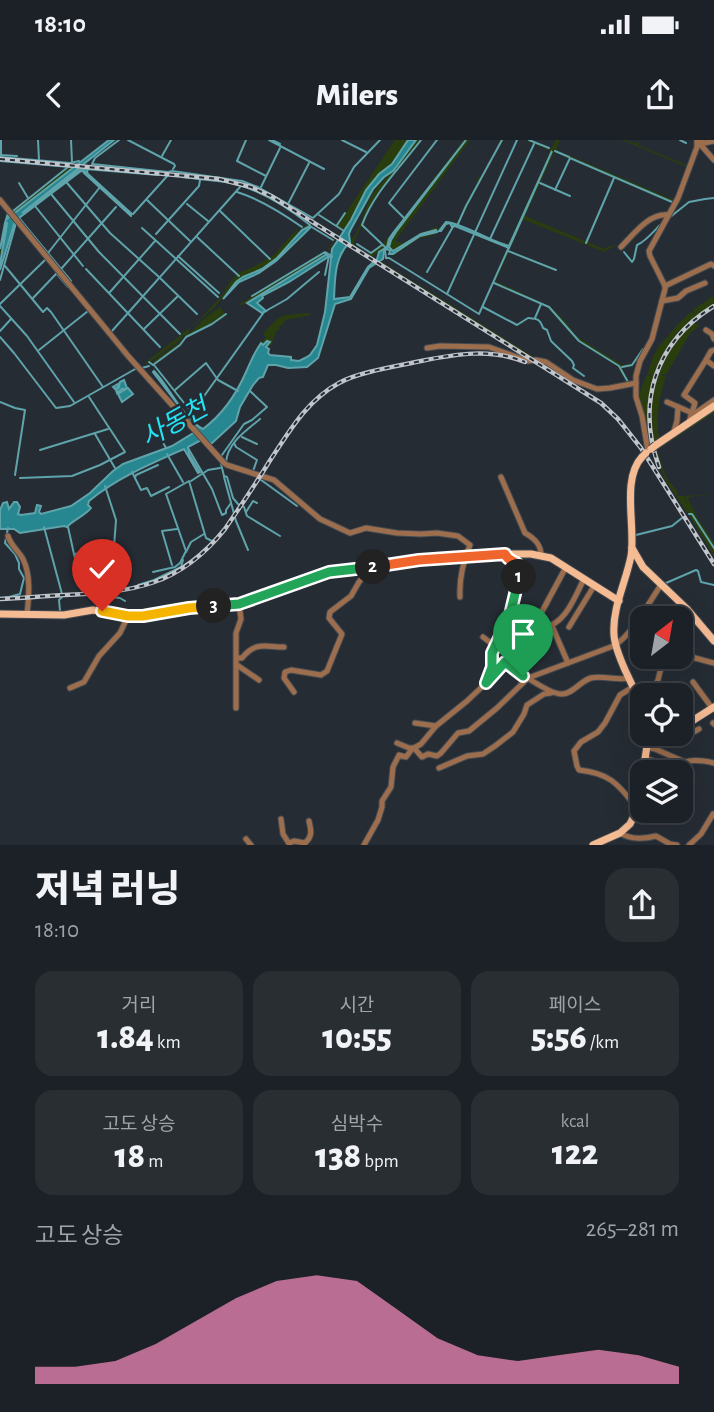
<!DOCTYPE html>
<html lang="ko">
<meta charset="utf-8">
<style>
body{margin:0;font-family:"Alegreya Sans","Noto Sans KR",sans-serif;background:#292e33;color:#f1f3f6;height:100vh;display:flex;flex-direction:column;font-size:26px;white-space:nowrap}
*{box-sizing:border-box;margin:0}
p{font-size:23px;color:#a0a3a7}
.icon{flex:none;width:38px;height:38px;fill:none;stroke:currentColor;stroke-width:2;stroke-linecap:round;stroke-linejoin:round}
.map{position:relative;height:705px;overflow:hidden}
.sheet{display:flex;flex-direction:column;background:#1c2127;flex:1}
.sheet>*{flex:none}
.needle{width:46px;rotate:31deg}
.controls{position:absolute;left:630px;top:466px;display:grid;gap:14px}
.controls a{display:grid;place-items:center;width:63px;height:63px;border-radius:14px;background:#1c2127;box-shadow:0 7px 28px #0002,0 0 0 2px #3a3e44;font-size:35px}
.pin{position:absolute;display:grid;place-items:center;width:60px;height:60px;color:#fff;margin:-72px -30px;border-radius:50% 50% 50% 0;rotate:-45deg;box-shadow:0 0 7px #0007}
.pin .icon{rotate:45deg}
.km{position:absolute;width:35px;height:35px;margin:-18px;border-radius:50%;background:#222;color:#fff;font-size:19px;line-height:35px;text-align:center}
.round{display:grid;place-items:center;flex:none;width:74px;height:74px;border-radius:21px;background:#292e33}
.headline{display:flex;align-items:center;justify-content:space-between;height:119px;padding:0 35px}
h1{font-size:38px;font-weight:800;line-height:52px}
.figures{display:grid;grid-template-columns:repeat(3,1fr);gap:10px;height:119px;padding:7px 35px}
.figures div{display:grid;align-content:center;border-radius:18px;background:#292e33;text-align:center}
.figures b{font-size:35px;font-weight:800}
.figures small{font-size:19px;font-weight:400}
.figures p{font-size:19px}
.chart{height:196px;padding:14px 35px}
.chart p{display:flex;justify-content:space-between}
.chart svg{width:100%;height:126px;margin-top:7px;fill:#fd8ec0;opacity:.7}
.status{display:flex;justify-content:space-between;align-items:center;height:49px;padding:0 35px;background:#1c2127;direction:ltr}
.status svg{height:19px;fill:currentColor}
header{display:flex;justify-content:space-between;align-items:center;height:91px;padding:0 35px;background:#1c2127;font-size:32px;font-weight:800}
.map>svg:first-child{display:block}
.green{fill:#2a3d0e}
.water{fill:#278790;stroke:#5fa3ab;stroke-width:2}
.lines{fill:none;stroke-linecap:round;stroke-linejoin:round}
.stream{stroke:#5fa3ab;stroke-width:2}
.minor-casing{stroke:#444a51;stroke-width:7}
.major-casing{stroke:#444a51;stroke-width:9}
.minor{stroke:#9d6e4d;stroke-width:5}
.major{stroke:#f5bb93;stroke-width:7}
.rail-casing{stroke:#c0c5cb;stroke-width:4.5}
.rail{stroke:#262c34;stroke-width:2;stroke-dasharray:5;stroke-linecap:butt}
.major-bridge-casing{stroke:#444a51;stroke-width:9;stroke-linecap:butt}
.major-bridge{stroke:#f5bb93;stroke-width:7}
.split-1-casing{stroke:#fff;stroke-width:14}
.split-2-casing{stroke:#fff;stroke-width:14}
.split-3-casing{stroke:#fff;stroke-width:14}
.split-4-casing{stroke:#fff;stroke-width:14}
.split-1{stroke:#22a559;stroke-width:9}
.split-2{stroke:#f0652b;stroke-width:9}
.split-3{stroke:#22a559;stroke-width:9}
.split-4{stroke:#f5b400;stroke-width:9}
.labels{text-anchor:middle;stroke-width:5;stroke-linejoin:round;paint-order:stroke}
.water-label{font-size:26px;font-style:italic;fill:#22e2f3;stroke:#262c34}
</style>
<div class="status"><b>18:10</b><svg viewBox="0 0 49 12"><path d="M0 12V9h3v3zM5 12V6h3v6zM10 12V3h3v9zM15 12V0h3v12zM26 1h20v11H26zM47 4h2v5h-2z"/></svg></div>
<header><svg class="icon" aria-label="back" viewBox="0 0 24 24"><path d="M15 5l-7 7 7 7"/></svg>Milers<svg class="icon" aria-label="share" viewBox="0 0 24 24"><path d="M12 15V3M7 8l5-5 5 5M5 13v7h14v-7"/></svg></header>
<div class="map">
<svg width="714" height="705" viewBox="0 0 714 705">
<rect width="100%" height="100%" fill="#262c34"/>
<!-- green -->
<g class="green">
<path d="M395 0H408L392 24 379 34 366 50 345 90 337 86Z"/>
<path d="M416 0H420L395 33 375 56 354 102 355 106 368 114 382 105 365 89 382 104 385 102 387 98 390 96 464 0H470L395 101 403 103 435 87 439 89 447 81 457 83 478 43 477 38 482 37 487 26V23L490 21 493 16V13L495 12 499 1 503 0 458 84 474 92H472L454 83H444L436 94 418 99 394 115 393 114 420 96 432 93 437 90 421 94 393 111 385 107 372 117 348 103C362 91 363 69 373 53 380 43 389 36 396 28 404 19 410 9 416 0Z"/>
<path d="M525 0H530L551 9 556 0H560L556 10 674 60 687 27 622 0H626L636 4 640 0 638 5 689 26 696 7 697 0C697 17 676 59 667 74L662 73H666L672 62 554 12 525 76 604 109C609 107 614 104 619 106H615L605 111 607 113 525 80 522 81 509 110 556 131 509 112 495 141 551 167 564 180 576 196 622 225 632 224 642 208 644 209 632 226 622 228 628 242C615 246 603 248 589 244L602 246 626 241 618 226 575 198 549 168 493 143 523 75 509 106 490 99 506 104 509 103 551 11Z"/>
<path d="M0 20 76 27 10 76 0 116V109L9 74 70 27Z"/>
<path d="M306 82 298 89 295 95 308 84 310 86 302 90 277 118 262 129 243 137 230 148 215 167 190 188 189 194 204 179 220 167 225 174 223 177 186 197 179 205 153 224 155 220 180 202 186 196 184 195 180 200 146 225V222C176 199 211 174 231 142L220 153 238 133 253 127 274 115 297 89Z"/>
<path d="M336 98C326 123 294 130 273 146 268 150 264 152 260 156L259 155 243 165H238L326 112Z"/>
<path d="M378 122H382L418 145H419L534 217 533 218Z"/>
<path d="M713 156 714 165C686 183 669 202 656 234H654L656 235C648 259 647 281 651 306H649L640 260V252L646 236 653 235H647L653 217 660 204 662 203 677 185 692 171 696 176 693 170Z"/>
<path d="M310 173 311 175 285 180 284 183 280 186 279 190 276 191 271 206H268L270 203 263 205 261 203 266 197 263 194C269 187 277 177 286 175 292 174 302 174 310 173Z"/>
<path d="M694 182 700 186 691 192 666 235 658 234C666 214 677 193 694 182Z"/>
<path d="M659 234 666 237C659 257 656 277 659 298L674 289 653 304C648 280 650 258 657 235Z"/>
<path d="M714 268V273L657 310 663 328 667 339 677 351V356H684L688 366 685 356 714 354 689 357 688 359 697 377 714 403V416L689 375 691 373 688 374 665 340 654 308Z"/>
</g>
<!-- water -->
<g class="water">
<path d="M109 0H114L22 73 81 29H88L87 32 88 34 132 74 131 75 85 32 81 31 19 78 71 141 70 143 16 78 0 130C0 114 6 98 7 82L0 109 5 83 8 73H10L8 78Z"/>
<path d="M408 0H416L397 26 393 31 384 37 373 49 351 89 349 94 350 102C334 117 335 140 334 159L350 157 368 127 377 119 379 112 387 107 389 99 393 93 466 0 396 92 391 100 389 107 393 111 421 94 436 90 437 92 420 96 393 114H389L390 111 387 109 384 111 383 119 369 128 351 159 335 164 318 218 307 227 288 228 276 225H268L263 237 259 238 253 245 240 267 236 281 211 304 206 300H201L188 307 189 314 200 332 198 333 184 309C150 324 117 338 89 361L88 365 91 368C85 376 74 379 67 387L64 386 20 393 14 389H0V370L3 363 7 362 9 369 14 362H17L20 367 18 374 21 375 35 373 37 365 41 366 39 372 41 374 71 366 90 353 113 331 123 324 172 306 195 292H199L153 232 154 231C169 246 184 280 203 289 223 274 236 255 246 232 251 221 254 213 261 203L263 205 267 201 270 202 266 207 269 209 268 213 270 215 291 217V220L299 221 305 218 310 215 317 205 325 172 332 109 351 80 366 50 379 34 392 24Z"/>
<path d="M552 11 509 108 455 86 452 87 450 83 446 84 441 91H439L446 82C460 82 489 101 509 106Z"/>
<path d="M310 86 311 87 276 121 259 133 239 142 223 159 236 142 243 137 262 129 277 118 302 90Z"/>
<path d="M327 114 328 117 289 142 262 156 263 158 257 163 266 171 262 173 247 163Z"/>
<path d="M124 240 127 248H128L133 254 122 262 118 254 126 249H122L117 253 116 250 120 246 115 249 113 247 118 244 119 246 120 242Z"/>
</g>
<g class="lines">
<!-- stream -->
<g class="stream">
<path d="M1 0V16"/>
<path d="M38 0 39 20"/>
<path d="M71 0 72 22"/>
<path d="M119 0 95 18 92 24 168 32 172 31 242 41 258 47 313 78 339 54 354 27 380 0"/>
<path d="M128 0 174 24 175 26 173 29"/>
<path d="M246 0 237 21 266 36"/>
<path d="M269 0 324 29"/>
<path d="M272 0 280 4"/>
<path d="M342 0 366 12"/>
<path d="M529 0 549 8"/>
<path d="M680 0 686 3"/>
<path d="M555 11 569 17"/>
<path d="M0 15 17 16"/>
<path d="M162 16 171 0"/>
<path d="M0 17 70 23 79 21"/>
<path d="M0 21 70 27"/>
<path d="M86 29 158 35"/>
<path d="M84 31V33L131 76"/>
<path d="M182 37C197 39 212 40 226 42 255 47 287 67 310 85"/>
<path d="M19 43 28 58"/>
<path d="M67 43 110 93 159 137 197 174"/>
<path d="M540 43 570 56"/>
<path d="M261 47 280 8"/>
<path d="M555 50 570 18 672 62"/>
<path d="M237 52C260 59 282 73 302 87"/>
<path d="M51 54 99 112 180 194"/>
<path d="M147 60 190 101"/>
<path d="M187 64 208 81"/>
<path d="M288 64 309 23"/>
<path d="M35 66 83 126"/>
<path d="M13 71 68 27"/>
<path d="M220 71 270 119"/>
<path d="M133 74 169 34"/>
<path d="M319 75 344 91"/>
<path d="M669 78 689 62 705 59 714 58"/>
<path d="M405 79 389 63 437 0"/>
<path d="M337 85 345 73"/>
<path d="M310 86 333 100"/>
<path d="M457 86 466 66 502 0"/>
<path d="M142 88 218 157"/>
<path d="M156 94 199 46 200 40"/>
<path d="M197 97 239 136"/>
<path d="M490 99 534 4"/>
<path d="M586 103 614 38"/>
<path d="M357 104 371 113 382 105"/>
<path d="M385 107 362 85C374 52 400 28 421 0"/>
<path d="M385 111 386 118H389L479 174 509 107"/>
<path d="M508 111 556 130"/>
<path d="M624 112 632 122 634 119 637 105C646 101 653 92 660 85"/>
<path d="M48 113 100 47"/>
<path d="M178 116 219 153"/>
<path d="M5 126 43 172 47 168 51 172 103 247"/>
<path d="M61 129 116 67"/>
<path d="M86 129 160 207"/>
<path d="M427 132 454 85"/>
<path d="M56 133 68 147"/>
<path d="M325 135 329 116 332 117"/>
<path d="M0 140 16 83"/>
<path d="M494 143 549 167 579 201 619 226 628 242"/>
<path d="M110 152 155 101"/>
<path d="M447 154 517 0"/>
<path d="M252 156 325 112 332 116"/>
<path d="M33 158 56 134"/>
<path d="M0 164 46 119"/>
<path d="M0 166 27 196 74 262"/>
<path d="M483 167 517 185 528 178C538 179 540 179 543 188L547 190 551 201 572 221 574 225 573 228 584 236"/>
<path d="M535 178 541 164"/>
<path d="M144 189 178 156"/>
<path d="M0 191 11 179"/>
<path d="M112 191 240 47"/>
<path d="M0 197 14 213 56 268 70 266 137 228"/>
<path d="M39 210 88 171"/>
<path d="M121 211 127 218 129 219"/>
<path d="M149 222 153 225 180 205 186 197 212 184 226 174"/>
<path d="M154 225 192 273 264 172 287 159 319 132"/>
<path d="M622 227 632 225 643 209"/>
<path d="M142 228 149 226"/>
<path d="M175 250 206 223 218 240 238 251"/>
<path d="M0 262 15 268 25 270 15 335"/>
<path d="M95 294 115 328"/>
<path d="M160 297 166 308"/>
<path d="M242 297 257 304"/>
<path d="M234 303 236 307 257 320 253 331"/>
<path d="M188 308 212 349 222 375 226 373V370L231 363"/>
<path d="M40 310 108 289"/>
<path d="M167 314 183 342"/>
<path d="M222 315 244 284 252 280 267 267 250 251"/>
<path d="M226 322C228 302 246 291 260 279"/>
<path d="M221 324 224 336 227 337 233 358 238 364 244 367 247 376 280 396"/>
<path d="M132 332 141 350 147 348 151 356 169 347"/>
<path d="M224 337 236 381 248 410"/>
<path d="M257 337 297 366"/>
<path d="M20 338 72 336 100 325 125 312 89 257"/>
<path d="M135 338 136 335 158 325"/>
<path d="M191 341 208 330 220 328"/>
<path d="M105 346 116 380 112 433V457L120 458 125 461"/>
<path d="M246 372 253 361 257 363"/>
<path d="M689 374H692L714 408"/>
<path d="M44 387 62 454V457L59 460 60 471"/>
<path d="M68 387 78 432"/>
<path d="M636 395 672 386 682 378"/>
<path d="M186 412 191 402 204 394"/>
<path d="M75 414 88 411 90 419"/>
<path d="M172 425 162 391 177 389"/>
<path d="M153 432 175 427 180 423 186 411 166 354 189 341 206 398 212 401"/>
<path d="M666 443 696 430 698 431 701 442 714 445"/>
<path d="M137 447 138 445 154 440 181 427 183 420"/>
<path d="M0 458 9 457 20 454 24 438 19 429V423L15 414 5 403 8 388"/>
</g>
<!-- minor casing -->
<g class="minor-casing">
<g id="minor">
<path d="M702 0 700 4 714 20"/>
<path d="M700 4 714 1"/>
<path d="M0 60 129 217 224 323 227 325 274 340 320 379 350 393 366 388 397 393 421 394 437 393 458 396 470 405C463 422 459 438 460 457"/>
<path d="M621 107C634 94 649 73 668 75"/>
<path d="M665 146 711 124 714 126"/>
<path d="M662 161 678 158 686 151 705 143"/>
<path d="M706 190 712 194 714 199"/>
<path d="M427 208 440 206 489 207 528 221 536 220 546 222 573 240 597 249 610 248 636 243"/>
<path d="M714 210 711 211 706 220 714 226"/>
<path d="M667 262 690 272"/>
<path d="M691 276 714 260"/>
<path d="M689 282 695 263 684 255 706 220"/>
<path d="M673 294 677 281 678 267"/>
<path d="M648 311 642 276 636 257V236L640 221 652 199 665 149V146L650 116 649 111 678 58 697 7V0"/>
<path d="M501 337 525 393C534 398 541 404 541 415"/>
<path d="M8 396C11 406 18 410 23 419 31 435 29 457 27 474"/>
<path d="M566 427 538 479 543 487C565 486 575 456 584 439"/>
<path d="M552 486 568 523"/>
<path d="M569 487 594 446"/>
<path d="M483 497 495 506"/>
<path d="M616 504C630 497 651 459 661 445"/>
<path d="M681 508 695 518 714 523"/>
<path d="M237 518H242C256 501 265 507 284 507"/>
<path d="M237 525 259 540"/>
<path d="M490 538 505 522C514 529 550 555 562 554 573 554 580 541 591 538 603 535 617 541 629 538"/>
<path d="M693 542 712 568"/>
<path d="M633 547 620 555 605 583 598 592 581 602 574 611 577 626 579 630C608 633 618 643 635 666"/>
<path d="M70 548 84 542 99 516 120 493 128 476"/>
<path d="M653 550 664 555"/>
<path d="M294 552 284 538 285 532 291 530 321 535 327 531 342 494 329 478 330 472 351 456 359 442 371 427"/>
<path d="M651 555 658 540 664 516"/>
<path d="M236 568V493L241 479 239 464"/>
<path d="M685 573 694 580"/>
<path d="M415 583 436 586"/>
<path d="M713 583 714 584"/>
<path d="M683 587 690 594 699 589"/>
<path d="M397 603 409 608H414L421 604 436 586 467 561 486 543 492 527V513L506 484 514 462 521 427 507 418 505 414"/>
<path d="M647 607 655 609 685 622C694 619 705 621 714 623"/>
<path d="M414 608 422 617 428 614 437 616 441 613 458 593 469 591 497 568 528 538 616 505"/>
<path d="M645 618 660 623"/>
<path d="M439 628 467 616 483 614 495 606 513 592 524 574 527 565 544 554 551 553"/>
<path d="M281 679 283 694 290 705"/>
<path d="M620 693C631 700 644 699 656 696L670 704 677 705"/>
<path d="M246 699 251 705"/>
<path d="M289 703 294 701 305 703C313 696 311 690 309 681"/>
<path d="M364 705 378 680 382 667V661L391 647 393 627 399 615 406 617 412 609"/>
<path d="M689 705 701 694 713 674"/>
</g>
</g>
<!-- major casing -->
<g class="major-casing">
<g id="major">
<path d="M656 305 714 266"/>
<path d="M642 317C621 339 636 388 631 416 626 442 612 468 614 495 615 512 633 548 642 564"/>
<path d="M632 408 643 427 687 469 714 501"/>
<path d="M0 474 64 475 93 470 128 476H143L189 468 239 464 337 431 419 420 505 414H531L551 418 619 461"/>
<path d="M681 588 714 567"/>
<path d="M666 597 673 593"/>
<path d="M643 632 649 593"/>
<path d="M593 705 620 693 630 684 635 674V666L642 635"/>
</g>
</g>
<!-- minor -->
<use href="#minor" class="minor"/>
<!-- major -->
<use href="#major" class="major"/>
<!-- rail casing -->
<g class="rail-casing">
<g id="rail">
<path d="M0 19 219 39 251 47 271 56 601 263 618 279 641 308 714 424"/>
<path d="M659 327C636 263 655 202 714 166"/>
<path d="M0 459C22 458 44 456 65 455 134 452 179 446 225 389 240 367 255 345 269 322 289 292 306 261 339 243 358 232 398 226 421 221 456 214 491 208 525 222"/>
</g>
</g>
<!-- rail -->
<use href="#rail" class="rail"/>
<!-- major-bridge casing -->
<g class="major-bridge-casing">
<g id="major-bridge">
<path d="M651 309 656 305"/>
<path d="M642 317 646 313"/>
</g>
</g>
<!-- major-bridge -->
<use href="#major-bridge" class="major-bridge"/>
</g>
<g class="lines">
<!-- split-1 casing -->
<g class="split-1-casing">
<path id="split-1" d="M519 437 510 475 492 513V527L486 543 505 522 523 536"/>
</g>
<!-- split-2 casing -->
<g class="split-2-casing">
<path id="split-2" d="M373 427 419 420 505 414C511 427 522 416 519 437"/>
</g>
<!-- split-3 casing -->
<g class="split-3-casing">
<path id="split-3" d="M214 466 239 464 329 432 373 427"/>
</g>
<!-- split-4 casing -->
<g class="split-4-casing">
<path id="split-4" d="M102 471 128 476H143L189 468 214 466"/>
</g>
<!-- split-1 -->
<use href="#split-1" class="split-1"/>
<!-- split-2 -->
<use href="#split-2" class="split-2"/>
<!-- split-3 -->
<use href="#split-3" class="split-3"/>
<!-- split-4 -->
<use href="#split-4" class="split-4"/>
</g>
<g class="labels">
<!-- water labels -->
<g class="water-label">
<text transform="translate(174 282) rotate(-29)" y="9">사동천</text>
</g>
</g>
</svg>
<div class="controls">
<a><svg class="needle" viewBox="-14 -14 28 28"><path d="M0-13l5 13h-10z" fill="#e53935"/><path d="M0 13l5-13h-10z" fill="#a0a3a7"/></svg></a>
<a><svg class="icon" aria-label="locate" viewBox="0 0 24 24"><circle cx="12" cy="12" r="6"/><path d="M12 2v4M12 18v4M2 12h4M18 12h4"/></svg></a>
<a><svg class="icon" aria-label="layers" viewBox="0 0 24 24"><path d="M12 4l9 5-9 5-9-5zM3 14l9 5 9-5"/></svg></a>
</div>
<div class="pin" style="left:523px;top:536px;background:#1e9e55"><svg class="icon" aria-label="arrive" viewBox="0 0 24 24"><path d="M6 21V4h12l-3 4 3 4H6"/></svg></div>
<div class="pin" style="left:102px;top:471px;background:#d93025"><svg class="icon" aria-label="check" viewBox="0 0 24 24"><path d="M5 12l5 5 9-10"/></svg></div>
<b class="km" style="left:519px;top:437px">1</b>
<b class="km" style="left:373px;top:427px">2</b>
<b class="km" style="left:214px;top:466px">3</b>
</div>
<section class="sheet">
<div class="headline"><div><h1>저녁 러닝</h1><p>18:10</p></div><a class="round"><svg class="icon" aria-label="share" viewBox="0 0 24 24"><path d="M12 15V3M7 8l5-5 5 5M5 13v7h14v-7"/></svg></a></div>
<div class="figures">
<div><p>거리</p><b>1.84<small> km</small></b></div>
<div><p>시간</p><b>10:55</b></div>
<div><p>페이스</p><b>5:56<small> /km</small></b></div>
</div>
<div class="figures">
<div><p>고도 상승</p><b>18<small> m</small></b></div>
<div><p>심박수</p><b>138<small> bpm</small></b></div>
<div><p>kcal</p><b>122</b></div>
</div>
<div class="chart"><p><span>고도 상승</span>265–281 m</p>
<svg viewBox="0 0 160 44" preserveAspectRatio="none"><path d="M0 44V38L10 38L20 36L30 30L40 22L50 14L60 8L70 6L80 8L90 18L100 28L110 34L120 36L130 34L140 32L150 34L160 38V44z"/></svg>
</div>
</section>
